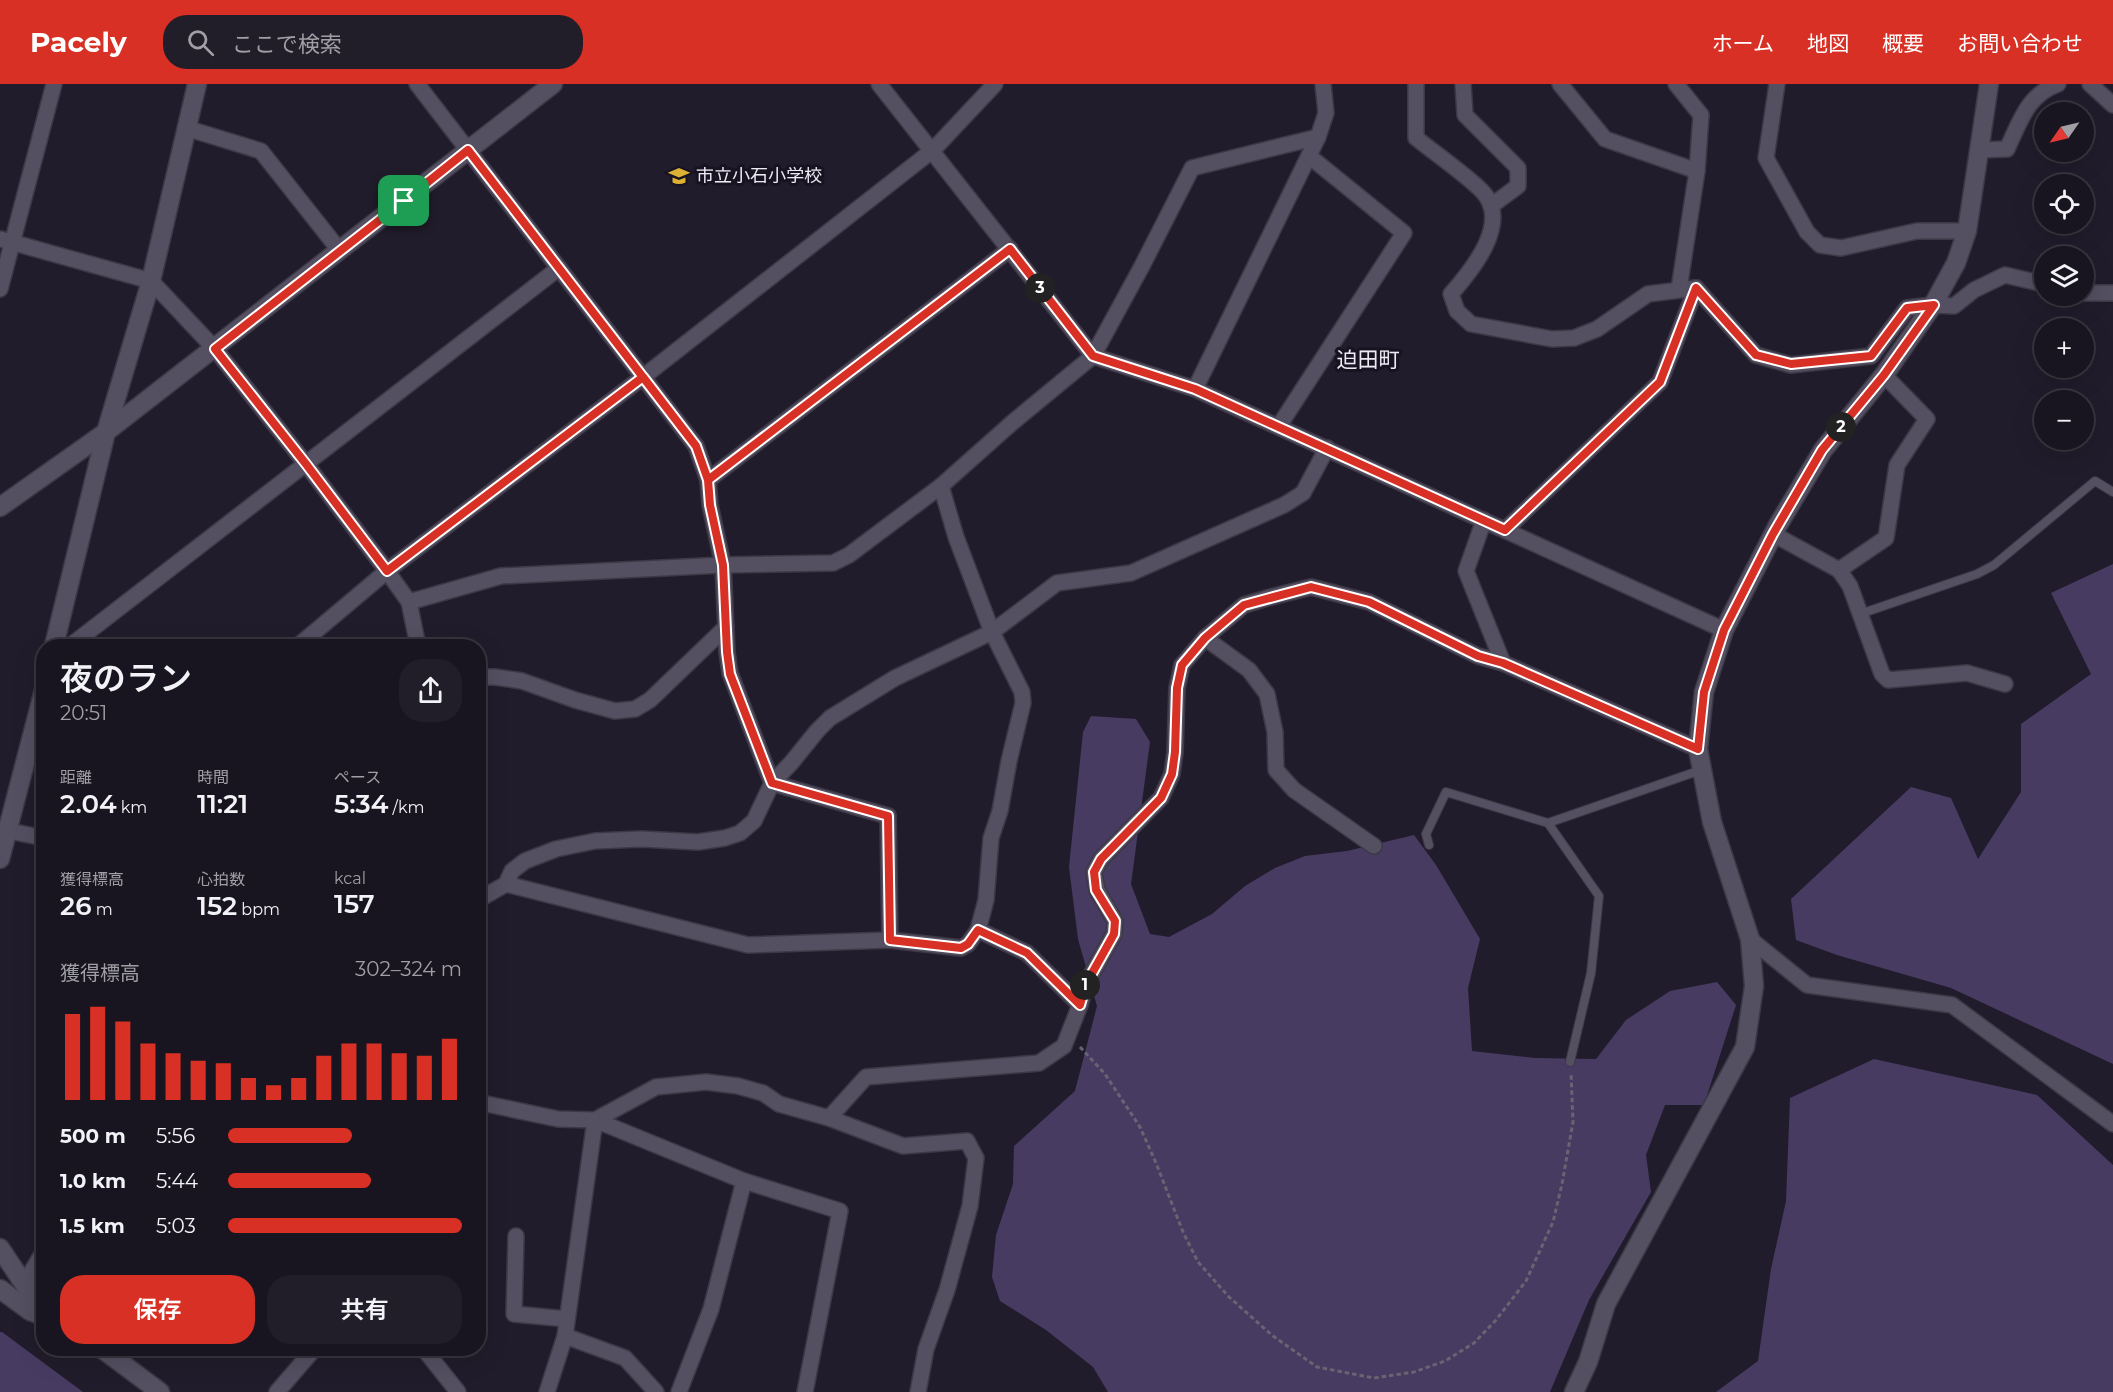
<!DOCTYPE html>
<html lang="ja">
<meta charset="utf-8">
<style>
body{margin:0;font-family:Montserrat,"Noto Sans JP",sans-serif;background:#221e29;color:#f1f3f6;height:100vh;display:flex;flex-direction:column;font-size:22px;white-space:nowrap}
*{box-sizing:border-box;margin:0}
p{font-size:20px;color:#9f9fa5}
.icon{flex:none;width:33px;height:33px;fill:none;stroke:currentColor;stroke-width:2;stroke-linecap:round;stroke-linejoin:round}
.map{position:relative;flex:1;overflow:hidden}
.panel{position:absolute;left:36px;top:555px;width:450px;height:717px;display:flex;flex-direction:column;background:#191520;border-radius:24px;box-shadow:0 6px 24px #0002,0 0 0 2px #37343e}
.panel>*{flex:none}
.needle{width:39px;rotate:236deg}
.fabs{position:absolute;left:2034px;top:18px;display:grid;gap:12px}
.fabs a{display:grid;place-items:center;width:60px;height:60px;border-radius:50%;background:#191520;box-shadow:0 6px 24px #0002,0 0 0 2px #37343e;font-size:30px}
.pin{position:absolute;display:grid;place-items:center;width:51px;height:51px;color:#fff;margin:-26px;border-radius:12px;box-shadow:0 3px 9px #0006}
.km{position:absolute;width:30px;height:30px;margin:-15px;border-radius:50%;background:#222;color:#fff;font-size:16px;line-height:30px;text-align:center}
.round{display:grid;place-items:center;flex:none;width:63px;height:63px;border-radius:24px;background:#221e29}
.head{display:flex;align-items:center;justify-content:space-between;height:102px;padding:0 24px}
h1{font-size:33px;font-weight:600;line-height:45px}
.figures{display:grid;grid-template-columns:repeat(3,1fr);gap:9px;height:102px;padding:6px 24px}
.figures div{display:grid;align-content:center}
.figures b{font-size:26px;font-weight:600}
.figures small{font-size:16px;font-weight:400}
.figures p{font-size:16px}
.chart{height:168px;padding:12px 24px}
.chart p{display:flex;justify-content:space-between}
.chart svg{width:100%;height:108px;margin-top:6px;stroke:#d93025;stroke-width:6}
.primary-button{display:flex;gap:12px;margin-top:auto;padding:12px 24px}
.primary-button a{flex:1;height:69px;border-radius:24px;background:#d93025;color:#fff;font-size:24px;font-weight:600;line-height:69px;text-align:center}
.primary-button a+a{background:#221e29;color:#f1f3f6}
ul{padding:0 24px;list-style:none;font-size:20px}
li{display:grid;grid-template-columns:96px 72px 1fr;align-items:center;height:45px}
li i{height:15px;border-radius:8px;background:#d93025}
header{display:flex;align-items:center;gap:36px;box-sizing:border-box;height:84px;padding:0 30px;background:#d93025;color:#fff}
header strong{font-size:28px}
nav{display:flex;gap:33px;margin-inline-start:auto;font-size:21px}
.search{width:420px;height:54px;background:#221e29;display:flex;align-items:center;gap:15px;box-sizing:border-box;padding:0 21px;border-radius:24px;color:#9f9fa5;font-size:22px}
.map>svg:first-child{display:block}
.green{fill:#483b62}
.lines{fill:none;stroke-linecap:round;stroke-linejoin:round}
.service-casing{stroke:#3c3845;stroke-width:10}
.minor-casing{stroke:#3c3845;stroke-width:18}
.tertiary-casing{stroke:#3c3845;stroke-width:21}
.path{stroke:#686471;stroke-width:3;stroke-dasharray:4.5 3;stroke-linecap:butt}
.service{stroke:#544f61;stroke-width:8}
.minor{stroke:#544f61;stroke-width:15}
.tertiary{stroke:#544f61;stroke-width:18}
.route-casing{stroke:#fff;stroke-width:12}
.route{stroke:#d93025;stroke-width:8}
.labels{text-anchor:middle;stroke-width:6;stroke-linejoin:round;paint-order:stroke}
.poi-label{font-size:18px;fill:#edeaf5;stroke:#171321;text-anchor:start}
.quarter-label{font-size:21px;fill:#edeaf5;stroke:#171321}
</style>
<header>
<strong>Pacely</strong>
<div class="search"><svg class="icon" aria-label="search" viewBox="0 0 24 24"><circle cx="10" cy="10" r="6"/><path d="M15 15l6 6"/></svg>ここで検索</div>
<nav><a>ホーム</a><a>地図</a><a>概要</a><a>お問い合わせ</a></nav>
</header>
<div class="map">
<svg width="2113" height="1308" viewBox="0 0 2113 1308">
<rect width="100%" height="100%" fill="#211c2b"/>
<!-- green -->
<g class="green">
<path d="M2113 480V980L1951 904 1837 871 1796 856 1791 815 1911 703 1951 714 1978 775 2021 708V640L2091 590 2051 509Z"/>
<path d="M1091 632 1136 635 1150 658 1131 800 1150 850 1169 853 1212 830 1245 802 1275 784 1305 772 1347 767 1414 751 1436 781 1480 855 1468 904 1472 967 1535 974 1596 975 1626 936 1670 907 1717 898 1736 921 1704 1021H1665L1646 1071 1651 1108 1589 1216 1550 1308H1108L1093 1283 1046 1246 1000 1217 992 1193 996 1151 1013 1100 1014 1062 1075 1007 1097 922 1078 855 1069 783 1083 648Z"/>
<path d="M1874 975 2037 1011 2113 1081V1308H1716L1758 1277 1771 1185 1786 1117 1790 1014Z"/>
<path d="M0 1248H2L83 1308H0Z"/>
</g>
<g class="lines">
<!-- service casing -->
<g class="service-casing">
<g id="service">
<path d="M1860 530 1977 490 1994 481 2095 397 2113 408"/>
<path d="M1548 739 1599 812 1591 889 1570 978"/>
<path d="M1429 761 1426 750 1446 708 1548 739 1701 686"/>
</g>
</g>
<!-- minor casing -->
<g class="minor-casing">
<g id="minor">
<path d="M417 0 696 362 708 396 710 421 723 481 727 568 730 589 772 699"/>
<path d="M879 0 1093 272 1195 305 1724 546"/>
<path d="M1416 0V54C1436 70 1465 90 1482 107 1512 138 1472 186 1451 210L1457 227 1471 240 1552 255 1574 254 1597 245 1648 210 1696 204"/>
<path d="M1463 0 1465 31 1518 84V102L1491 122"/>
<path d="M1560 0 1605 55 1697 87"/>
<path d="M1676 0 1701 31 1697 87 1679 205"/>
<path d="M1777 0 1766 74 1807 148 1820 161 1841 164 1917 147H1967"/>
<path d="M2090 0 2113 21"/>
<path d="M186 44 261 67 340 167"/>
<path d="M1979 66 2007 65C2020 38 2027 11 2058 0"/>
<path d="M0 155 151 197 215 265 306 380 387 487 409 518 418 562"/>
<path d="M1696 204 1756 271 1791 281 1871 272 1907 224 1933 221 1954 222 1974 206 2005 191 2044 200"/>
<path d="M0 205 54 0"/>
<path d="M2084 209H2113"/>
<path d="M1195 305 1318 53 1326 29 1323 0"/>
<path d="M1279 342 1404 149 1309 72"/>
<path d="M708 396 1010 165"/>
<path d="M1484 436 1466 487 1503 579"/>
<path d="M1505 446 1660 298 1696 204"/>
<path d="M1773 450 1839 486 1850 502 1882 590 1888 596 1967 589 2005 600"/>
<path d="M1839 486 1886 454 1897 381 1927 335 1884 291"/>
<path d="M409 518 501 492 723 481 833 479 849 471 941 402 1013 338 1093 272 1142 182 1192 84 1318 53"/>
<path d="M1205 554 1249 586 1267 610 1275 648 1276 686 1294 706 1374 762"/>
<path d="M70 562 559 184"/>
<path d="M298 562 387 487 643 293 933 66 995 0"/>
<path d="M478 593H495L522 597 575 616 615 627 635 625 650 616 726 543"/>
<path d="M772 699 888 732 890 856"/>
<path d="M0 745 44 754"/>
<path d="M506 800 748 861 890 856 961 864 968 860 978 846 986 816 991 754 1000 727 1009 677 1023 619 1022 608 992 548 956 453 941 402"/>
<path d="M478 816 506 800 512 787 525 777 556 765 595 757 641 755 698 758 725 754 740 749 754 737 772 699 792 678 817 647 830 634 895 594 992 548 1057 499 1131 489 1284 421 1303 409 1327 364"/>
<path d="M978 846 1027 869 1080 921"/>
<path d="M1750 855 1807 901 1952 921 2113 1040"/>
<path d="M478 1016 482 1019 558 1035 595 1036 744 1097 840 1127 805 1308"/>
<path d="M829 1034 866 993 1039 979 1064 962 1080 921 1086 900 1114 850 1115 837 1097 806 1094 788 1101 775 1161 714 1172 690 1175 668 1177 604 1182 581 1205 554 1244 521 1271 513 1311 503 1369 518 1478 572 1503 579 1698 665"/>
<path d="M595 1036 656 1003 706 998 738 1002 763 1009 779 1020 829 1034 903 1062 967 1057 976 1074 970 1122 947 1206 926 1265 918 1308"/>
<path d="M516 1152 514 1230 567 1235"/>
<path d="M24 1200 44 1167"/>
<path d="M565 1252 625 1274 656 1308"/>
<path d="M423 1264 458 1308"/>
<path d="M277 1308 315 1264"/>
<path d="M547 1308 565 1252 595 1036"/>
<path d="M679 1308 711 1225 744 1097"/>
</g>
</g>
<!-- tertiary casing -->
<g class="tertiary-casing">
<g id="tertiary">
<path d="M0 423 106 348 553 0"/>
<path d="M54 562 106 348 151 197 197 0"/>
<path d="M0 775 44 606"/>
<path d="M0 1164 24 1200 44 1218"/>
<path d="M0 1205 30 1227 44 1232"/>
<path d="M101 1264 160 1308"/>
<path d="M1574 1308 1588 1278 1606 1220 1745 963 1754 902 1750 855 1712 738 1698 665 1704 608 1724 546 1778 441 1823 366 1884 291 1933 221 1956 179 1967 147 1989 0"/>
</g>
</g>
<!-- path -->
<path class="path" d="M1080 963 1105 990 1140 1043 1156 1079 1183 1148 1198 1178 1229 1213 1273 1252 1317 1283 1374 1294 1414 1288 1445 1277 1474 1259 1496 1236 1526 1197 1553 1138 1562 1100 1573 1038 1571 989"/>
<!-- service -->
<use href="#service" class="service"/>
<!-- minor -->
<use href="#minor" class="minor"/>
<!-- tertiary -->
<use href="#tertiary" class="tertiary"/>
</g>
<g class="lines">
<!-- route casing -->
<g class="route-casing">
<path id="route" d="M404 117 468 66 696 362 708 396 710 421 723 481 727 568 730 590 772 699 888 732 890 856 961 864 968 860 978 846 1027 869 1080 921 1086 900 1114 850 1115 837 1096 806 1094 788 1101 775 1161 714 1172 690 1175 668 1177 604 1182 581 1205 554 1244 521 1311 503 1369 518 1478 572 1503 579 1698 665 1704 608 1724 546 1773 450 1822 366 1884 291 1934 221 1907 224 1871 272 1791 280 1756 271 1696 204 1660 298 1505 446 1195 305 1093 272 1010 165 708 396 696 362 643 293 387 487 306 380 215 265 404 117"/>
</g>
<!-- route -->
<use href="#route" class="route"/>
</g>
<!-- icons -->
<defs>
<g id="school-bare" transform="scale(1.62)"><path d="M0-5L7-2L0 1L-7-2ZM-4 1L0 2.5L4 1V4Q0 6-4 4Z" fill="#ddb133" stroke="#171321" stroke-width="2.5" paint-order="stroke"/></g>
</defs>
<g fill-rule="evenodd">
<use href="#school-bare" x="679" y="92"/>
</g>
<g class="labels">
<!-- poi labels -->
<g class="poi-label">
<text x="696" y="98">市立小石小学校</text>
</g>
<!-- quarter labels -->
<g class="quarter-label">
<text x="1368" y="283">迫田町</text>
</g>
</g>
</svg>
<div class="fabs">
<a><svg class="needle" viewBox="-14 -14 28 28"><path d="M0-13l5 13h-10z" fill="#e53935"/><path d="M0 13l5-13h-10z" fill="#9f9fa5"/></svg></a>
<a><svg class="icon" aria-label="locate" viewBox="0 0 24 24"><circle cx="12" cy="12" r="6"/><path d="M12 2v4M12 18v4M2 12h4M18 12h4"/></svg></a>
<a><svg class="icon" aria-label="layers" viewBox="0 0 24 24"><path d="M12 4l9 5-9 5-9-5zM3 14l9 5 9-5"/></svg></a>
<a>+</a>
<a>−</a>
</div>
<div class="pin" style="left:404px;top:117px;background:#1e9e55"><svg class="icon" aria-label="arrive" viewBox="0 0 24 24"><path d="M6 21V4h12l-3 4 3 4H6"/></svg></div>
<b class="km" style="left:1085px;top:901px">1</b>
<b class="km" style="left:1841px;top:343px">2</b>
<b class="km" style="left:1040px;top:204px">3</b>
<section class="panel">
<div class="head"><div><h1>夜のラン</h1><p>20:51</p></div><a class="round"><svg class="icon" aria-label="share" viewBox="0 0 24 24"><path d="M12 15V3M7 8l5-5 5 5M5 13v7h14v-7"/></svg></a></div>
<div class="figures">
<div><p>距離</p><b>2.04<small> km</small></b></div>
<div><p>時間</p><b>11:21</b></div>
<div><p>ペース</p><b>5:34<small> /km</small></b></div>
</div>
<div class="figures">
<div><p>獲得標高</p><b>26<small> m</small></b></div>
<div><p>心拍数</p><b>152<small> bpm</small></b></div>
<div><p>kcal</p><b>157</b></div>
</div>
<div class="chart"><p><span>獲得標高</span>302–324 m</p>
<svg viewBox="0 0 160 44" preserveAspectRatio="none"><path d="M5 44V9M15 44V6M25 44V12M35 44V21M45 44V25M55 44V28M65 44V29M75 44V35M85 44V38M95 44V35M105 44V26M115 44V21M125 44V21M135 44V25M145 44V26M155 44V19"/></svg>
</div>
<ul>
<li><b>500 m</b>5:56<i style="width:53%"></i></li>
<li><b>1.0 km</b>5:44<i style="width:61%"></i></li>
<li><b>1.5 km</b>5:03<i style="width:100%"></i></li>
</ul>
<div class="primary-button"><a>保存</a><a>共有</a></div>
</section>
</div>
